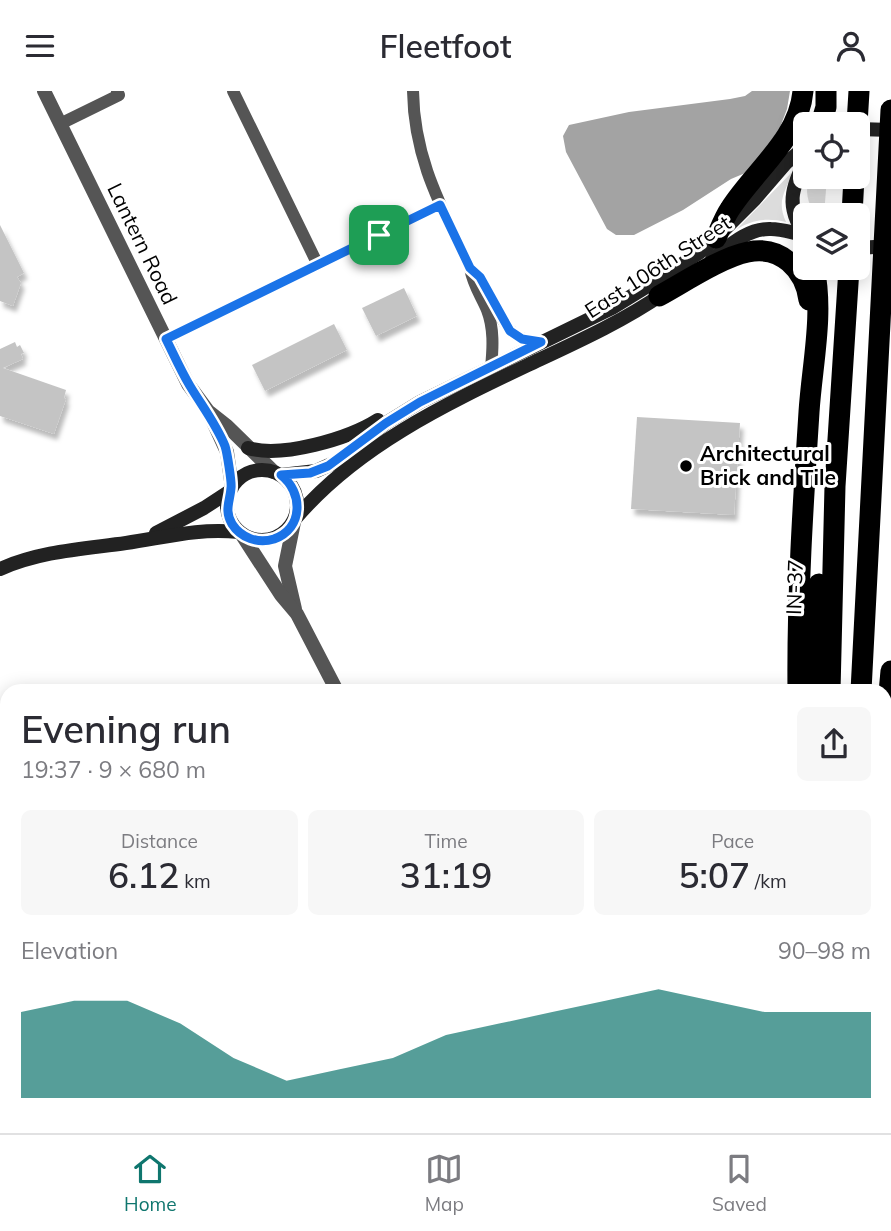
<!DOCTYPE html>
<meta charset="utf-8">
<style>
body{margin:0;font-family:Mulish,sans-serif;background:#f7f7f7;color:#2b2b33;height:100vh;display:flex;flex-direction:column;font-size:26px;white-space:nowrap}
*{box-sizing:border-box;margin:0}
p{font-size:23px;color:#7c7c81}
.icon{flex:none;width:38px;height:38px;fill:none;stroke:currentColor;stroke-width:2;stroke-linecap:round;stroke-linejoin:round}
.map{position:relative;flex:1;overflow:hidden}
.panel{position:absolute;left:0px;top:593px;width:892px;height:450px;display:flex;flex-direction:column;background:#fff;border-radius:21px 21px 0 0;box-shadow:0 4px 18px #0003}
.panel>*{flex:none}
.controls{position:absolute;left:793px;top:21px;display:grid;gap:14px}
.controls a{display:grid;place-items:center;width:77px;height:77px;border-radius:10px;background:#fff;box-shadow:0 4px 18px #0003;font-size:35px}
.pin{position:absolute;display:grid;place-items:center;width:60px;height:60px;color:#fff;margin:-30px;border-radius:14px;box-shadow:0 4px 10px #0006}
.round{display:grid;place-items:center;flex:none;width:74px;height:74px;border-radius:10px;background:#f7f7f7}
.overview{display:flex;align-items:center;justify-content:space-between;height:119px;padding:0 21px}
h1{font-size:38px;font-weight:600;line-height:52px}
.metrics{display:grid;grid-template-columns:repeat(3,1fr);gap:10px;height:119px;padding:7px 21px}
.metrics div{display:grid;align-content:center;border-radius:10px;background:#f7f7f7;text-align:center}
.metrics b{font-size:35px;font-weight:600}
.metrics small{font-size:19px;font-weight:400}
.metrics p{font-size:19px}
.chart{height:196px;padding:14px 21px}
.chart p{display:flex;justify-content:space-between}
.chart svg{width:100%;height:126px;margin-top:7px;fill:#0f766e;opacity:.7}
header{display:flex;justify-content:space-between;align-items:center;height:91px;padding:0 21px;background:#fff;font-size:32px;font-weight:600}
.tab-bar{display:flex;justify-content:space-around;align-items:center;height:98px;border-top:2px solid #e1e1e2;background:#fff;font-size:19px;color:#7c7c81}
.tab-bar a{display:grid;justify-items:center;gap:4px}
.tab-bar .on{color:#0f766e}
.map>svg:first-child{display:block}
.green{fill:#dcdcdc}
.water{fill:#a3a3a3}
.building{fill:#c4c4c4;filter:url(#shadow)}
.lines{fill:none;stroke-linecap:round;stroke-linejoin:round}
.minor{stroke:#555;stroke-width:12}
.tertiary{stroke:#555;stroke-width:14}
.secondary{stroke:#222;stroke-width:14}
.motorway{stroke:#000;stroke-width:21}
.route-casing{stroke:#fff;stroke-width:14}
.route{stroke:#1a73e8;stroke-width:9}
.poi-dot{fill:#000;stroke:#fff;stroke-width:2.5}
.labels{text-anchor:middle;stroke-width:6;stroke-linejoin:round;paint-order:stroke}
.street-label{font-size:21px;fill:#000;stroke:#fff}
.poi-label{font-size:21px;font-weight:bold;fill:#000;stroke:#fff;text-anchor:start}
</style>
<header><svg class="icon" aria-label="menu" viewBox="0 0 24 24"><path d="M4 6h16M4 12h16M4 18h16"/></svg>Fleetfoot<svg class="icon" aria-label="person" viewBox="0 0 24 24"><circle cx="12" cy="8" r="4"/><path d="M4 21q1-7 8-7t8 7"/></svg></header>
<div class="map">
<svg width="891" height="1042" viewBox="0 0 891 1042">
<defs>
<filter id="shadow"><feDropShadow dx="3.5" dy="6" stdDeviation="2" flood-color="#0004"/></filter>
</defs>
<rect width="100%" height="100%" fill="#fff"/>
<!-- green -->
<g class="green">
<path d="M792 81C786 101 776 109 786 131 768 127 752 128 736 139Z"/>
<path d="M809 86H827L824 124H816C807 112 805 100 809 86Z"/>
<path d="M891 723V1042H866L867 1036H886V777Z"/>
<path d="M561 1036H763V1042H564Z"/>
</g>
<!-- water -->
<path class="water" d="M752 0H790L787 18 779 39 750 80 731 88 683 119 634 144H616L607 138 566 61 563 45 569 34 629 21 730 8 745 5Z"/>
<!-- building -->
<g class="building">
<path d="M0 134 24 182 17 186 21 192 13 215 0 210Z"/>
<path d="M404 197 417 225 376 245 362 217Z"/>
<path d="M334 233 347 259 265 300 252 274Z"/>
<path d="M15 251 17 256 20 254 24 262 21 263 23 268 3 277 66 299 64 307 66 308 54 343 0 325V258Z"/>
<path d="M637 326 740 332 734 424 631 418Z"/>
</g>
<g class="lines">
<!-- minor -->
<g class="minor">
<path d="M233 0 318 174"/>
<path d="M413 0C414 69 442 117 470 177 473 194 480 203 487 219 494 237 493 257 491 276"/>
<path d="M60 33 119 4 117 0"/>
<path d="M470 177C489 195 500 237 519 246 526 249 534 250 541 252"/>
<path d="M166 248 440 114"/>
</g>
<!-- tertiary -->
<g class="tertiary">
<path d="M44 0 188 293 208 320 227 335 274 381"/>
<path d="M209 322 227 361 232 397"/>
<path d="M294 431 285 475 295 518"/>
<path d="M242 444 281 504 297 523 337 600"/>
<path d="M552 1036 555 1042"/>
</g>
<!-- secondary -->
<g class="secondary">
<path d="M858 38 891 39"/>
<path d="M805 69C792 98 785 115 805 144"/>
<path d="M858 157 891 155"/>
<path d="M712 168C730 154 748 137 771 138 782 138 793 142 805 144"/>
<path d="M248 357C282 367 348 348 378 329"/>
<circle cx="262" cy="414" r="35"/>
<path d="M281 384 316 380 336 371 386 332 420 311 612 217 659 188 699 162 716 147 755 108 786 72 805 56"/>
<path d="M295 428C356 356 444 314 528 274 575 252 622 231 664 202"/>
<path d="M156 442 204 417 230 400"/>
<path d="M0 478C41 460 83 458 126 452 167 446 197 437 239 441"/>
</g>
<!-- motorway -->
<g class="motorway">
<path d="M821 33 826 16V0"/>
<path d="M857 33 859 0"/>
<path d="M852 124 854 86"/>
<path d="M716 147C720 138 724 127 730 118 754 80 799 48 803 0"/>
<path d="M659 205C683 192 722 166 748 161 781 154 805 179 809 209"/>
<path d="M798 600C797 507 803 414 809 321 812 274 824 223 814 177"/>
<path d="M815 600 819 493"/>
<path d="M830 600 835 395 849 177"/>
<path d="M861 600 891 19"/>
<path d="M886 635 891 580"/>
<path d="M786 1042V1036"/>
<path d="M803 1042V1036"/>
<path d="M835 1042V1036"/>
</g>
</g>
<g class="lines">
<!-- route casing -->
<g class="route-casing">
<path id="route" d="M440 114 470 177 480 186 510 240 522 248 541 251 420 311 386 332 328 375 310 382 281 384C303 401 304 437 274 448 258 453 241 447 232 433 224 419 230 411 231 397 232 392 227 361 225 355 216 333 202 315 190 295 181 280 174 264 166 248Z"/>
</g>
<!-- route -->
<use href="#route" class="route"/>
</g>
<!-- markers -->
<circle class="poi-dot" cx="686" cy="375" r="7"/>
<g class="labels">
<!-- street labels -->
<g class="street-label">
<text transform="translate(142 153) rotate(64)" y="7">Lantern Road</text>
<text transform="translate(658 176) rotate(-33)" y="7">East 106th Street</text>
<text transform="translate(795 496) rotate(-88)" y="7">IN-37</text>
</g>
<!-- poi labels -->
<g class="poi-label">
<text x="700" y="370">Architectural<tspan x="700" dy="24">Brick and Tile</tspan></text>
</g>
</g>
</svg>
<div class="controls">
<a><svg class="icon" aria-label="locate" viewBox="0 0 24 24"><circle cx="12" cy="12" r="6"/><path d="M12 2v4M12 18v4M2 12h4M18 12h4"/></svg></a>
<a><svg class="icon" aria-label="layers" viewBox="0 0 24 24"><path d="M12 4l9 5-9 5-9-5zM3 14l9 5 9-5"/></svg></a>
</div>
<div class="pin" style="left:379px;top:144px;background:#1e9e55"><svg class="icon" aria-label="arrive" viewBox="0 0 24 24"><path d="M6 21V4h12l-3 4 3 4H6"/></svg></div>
<section class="panel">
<div class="overview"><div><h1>Evening run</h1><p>19:37 · 9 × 680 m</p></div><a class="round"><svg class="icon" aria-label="share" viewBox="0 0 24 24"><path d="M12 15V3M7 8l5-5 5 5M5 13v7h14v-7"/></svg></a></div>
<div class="metrics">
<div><p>Distance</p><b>6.12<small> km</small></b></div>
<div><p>Time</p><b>31:19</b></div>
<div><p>Pace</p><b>5:07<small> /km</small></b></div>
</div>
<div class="chart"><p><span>Elevation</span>90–98 m</p>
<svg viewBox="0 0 160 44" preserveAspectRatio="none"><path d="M0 44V14L10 10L20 10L30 18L40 30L50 38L60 34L70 30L80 22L90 18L100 14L110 10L120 6L130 10L140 14L150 14L160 14V44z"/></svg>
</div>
</section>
</div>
<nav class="tab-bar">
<a class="on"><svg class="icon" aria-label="home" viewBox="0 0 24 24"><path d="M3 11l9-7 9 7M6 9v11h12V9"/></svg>Home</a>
<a><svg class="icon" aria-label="map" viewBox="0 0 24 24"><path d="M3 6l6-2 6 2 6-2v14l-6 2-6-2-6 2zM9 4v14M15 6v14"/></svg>Map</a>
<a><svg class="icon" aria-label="saved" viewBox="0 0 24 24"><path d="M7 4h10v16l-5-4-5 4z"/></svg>Saved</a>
</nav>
